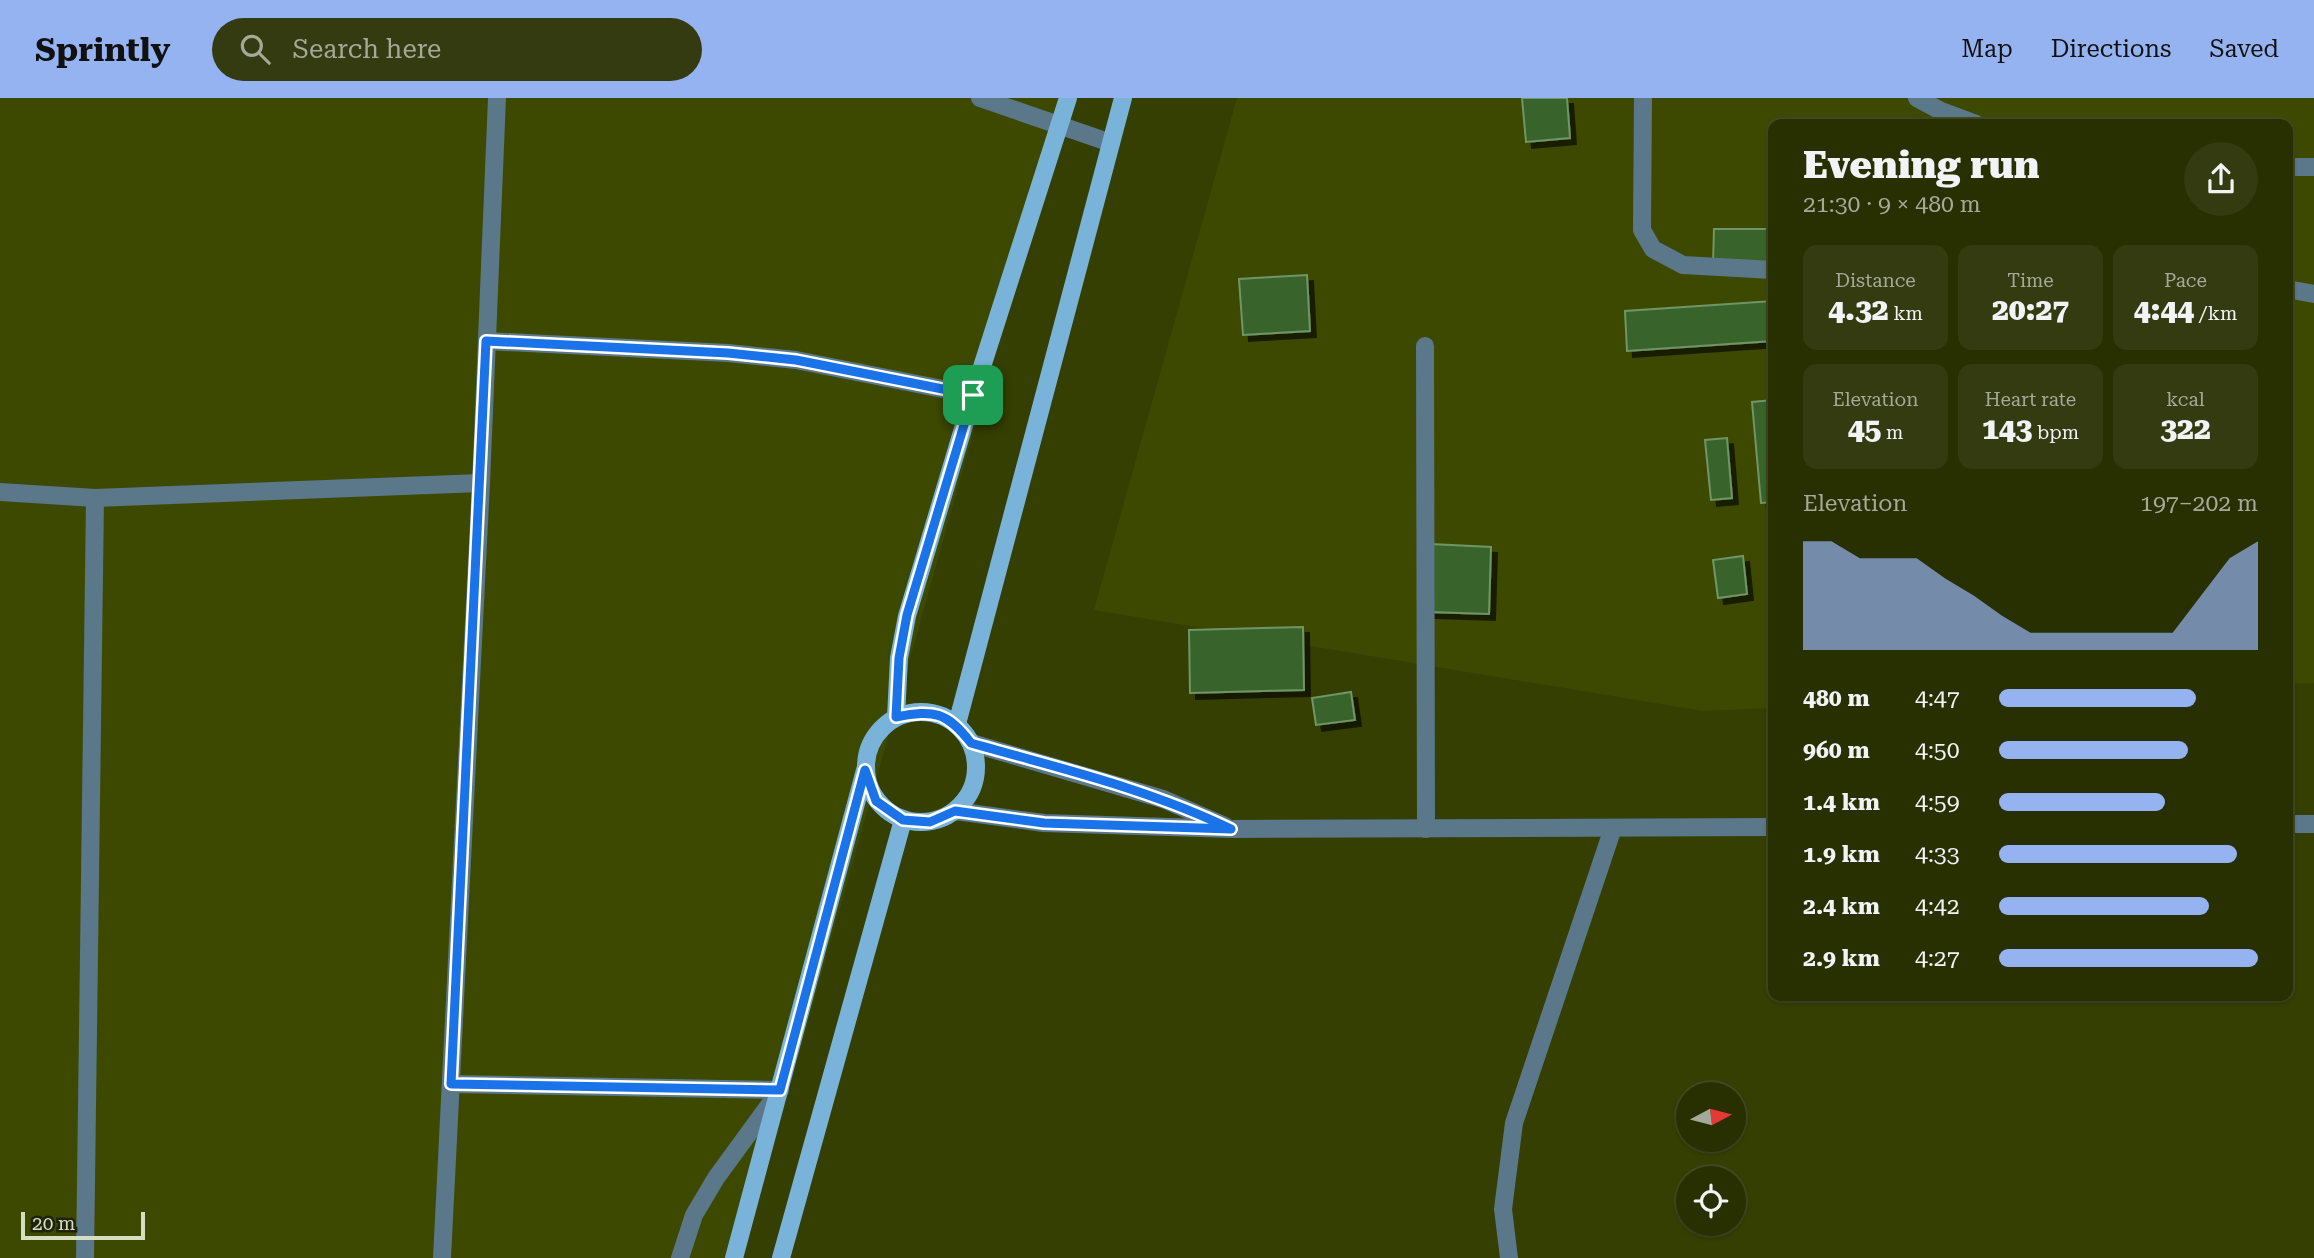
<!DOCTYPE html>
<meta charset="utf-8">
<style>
body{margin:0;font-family:"Roboto Serif",serif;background:#343b10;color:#f1f3f6;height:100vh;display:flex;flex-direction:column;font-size:26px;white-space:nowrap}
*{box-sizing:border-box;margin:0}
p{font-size:23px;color:#a5a999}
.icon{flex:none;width:38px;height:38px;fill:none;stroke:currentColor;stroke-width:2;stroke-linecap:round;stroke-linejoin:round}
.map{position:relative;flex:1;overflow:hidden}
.panel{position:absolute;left:1768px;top:21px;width:525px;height:882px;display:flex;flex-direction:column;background:#282f01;border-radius:14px;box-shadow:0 2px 5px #0004,0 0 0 2px #444a23}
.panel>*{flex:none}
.needle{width:46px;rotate:83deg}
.tools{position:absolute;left:1676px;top:984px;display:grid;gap:14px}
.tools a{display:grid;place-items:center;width:70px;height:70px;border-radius:50%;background:#282f01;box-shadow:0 2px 5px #0004,0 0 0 2px #444a23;font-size:35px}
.scale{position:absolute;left:21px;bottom:18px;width:124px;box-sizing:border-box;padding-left:7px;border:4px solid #d6dec1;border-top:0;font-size:19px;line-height:24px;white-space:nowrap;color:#d6dec1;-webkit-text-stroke:5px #1f230c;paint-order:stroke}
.pin{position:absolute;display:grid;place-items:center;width:60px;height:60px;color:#fff;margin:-30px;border-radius:14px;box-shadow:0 4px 10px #0006}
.round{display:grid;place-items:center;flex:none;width:74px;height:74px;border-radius:37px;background:#343b10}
.head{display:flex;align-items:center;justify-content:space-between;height:119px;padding:0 35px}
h1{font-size:38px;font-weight:800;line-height:52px}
.metrics{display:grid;grid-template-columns:repeat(3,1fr);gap:10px;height:119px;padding:7px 35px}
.metrics div{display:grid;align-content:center;border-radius:14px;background:#343b10;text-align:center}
.metrics b{font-size:30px;font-weight:800}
.metrics small{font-size:19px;font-weight:400}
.metrics p{font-size:19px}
.chart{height:196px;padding:14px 35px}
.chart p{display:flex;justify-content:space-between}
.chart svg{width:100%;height:126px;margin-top:7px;fill:#95b2f1;opacity:.7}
ul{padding:0 35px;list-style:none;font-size:23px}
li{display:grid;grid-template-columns:112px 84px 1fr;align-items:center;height:52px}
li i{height:18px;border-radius:9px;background:#95b2f1}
header{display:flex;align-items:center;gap:42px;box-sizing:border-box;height:98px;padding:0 35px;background:#95b2f1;color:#111}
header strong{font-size:33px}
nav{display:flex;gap:38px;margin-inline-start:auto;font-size:24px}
.search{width:490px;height:63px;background:#343b10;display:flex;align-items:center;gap:18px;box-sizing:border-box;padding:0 24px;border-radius:38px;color:#a5a999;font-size:26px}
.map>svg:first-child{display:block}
.built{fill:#3e4900}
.building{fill:#38632b;stroke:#709566;stroke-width:2;filter:url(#shadow)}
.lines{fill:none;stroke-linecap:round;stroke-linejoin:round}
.minor{stroke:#5b778a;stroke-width:18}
.major{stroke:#79b3da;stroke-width:18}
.route-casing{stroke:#fff;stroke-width:14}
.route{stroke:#1a73e8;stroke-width:9}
</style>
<header>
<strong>Sprintly</strong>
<div class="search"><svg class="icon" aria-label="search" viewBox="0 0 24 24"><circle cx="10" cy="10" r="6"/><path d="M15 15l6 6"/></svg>Search here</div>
<nav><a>Map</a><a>Directions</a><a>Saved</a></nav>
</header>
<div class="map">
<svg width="2314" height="1160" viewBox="0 0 2314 1160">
<defs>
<filter id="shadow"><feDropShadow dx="6" dy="6" stdDeviation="0" flood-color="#0009"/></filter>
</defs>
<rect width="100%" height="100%" fill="#353f01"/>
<!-- built -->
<g class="built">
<path d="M0 0H1067L742 1160H0Z"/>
<path d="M1237 0H2314V585L2287 586V26H1773V610L1703 613 1094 512Z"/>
</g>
<!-- building -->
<g class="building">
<path d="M1522 0H1567L1570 40 1526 44Z"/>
<path d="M1714 131H1773V166L1713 165Z"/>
<path d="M1307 177 1310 233 1243 237 1239 181Z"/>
<path d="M1773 203V243L1627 253 1625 213Z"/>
<path d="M1773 302V404L1761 405 1752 304Z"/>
<path d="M1727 340 1732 400 1711 402 1705 342Z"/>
<path d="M1431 446 1491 449 1489 516 1429 514Z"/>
<path d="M1743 458 1747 496 1718 500 1713 462Z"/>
<path d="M1303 529 1304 592 1190 595 1189 532Z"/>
<path d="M1351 594 1355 622 1316 627 1312 600Z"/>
</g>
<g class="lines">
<!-- minor -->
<g class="minor">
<path d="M980 0 1111 45"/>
<path d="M1643 0 1642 132 1653 151 1683 167 1773 172"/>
<path d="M1917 0 1941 13 1976 26"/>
<path d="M2287 69H2314"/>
<path d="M2287 191 2314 196"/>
<path d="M487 243 728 255 796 262 973 297"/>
<path d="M1425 248 1426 731"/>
<path d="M0 394 95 400 481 385"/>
<path d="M971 645 1163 701 1225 728"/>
<path d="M955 713 1044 725 1232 731 1773 729"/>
<path d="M2287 726H2314"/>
<path d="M451 986 780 992"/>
<path d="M85 1160 95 400"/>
<path d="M442 1160 481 385 497 0"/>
<path d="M680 1160 694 1117 716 1080 778 995"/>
<path d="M1509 1160 1503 1111 1514 1025 1613 730"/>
</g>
<!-- major -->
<g class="major">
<circle cx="921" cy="669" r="55"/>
<path d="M896 619 899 560 907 518 973 297 1068 0"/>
<path d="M957 626 1123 0"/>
<path d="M734 1160 865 672"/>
<path d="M781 1160 903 722"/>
</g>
</g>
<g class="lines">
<!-- route casing -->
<g class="route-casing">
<path id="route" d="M486 243 728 255 796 262 973 297 907 517 899 560 896 619C934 612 946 613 971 645 1059 670 1149 691 1231 731L1044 725 955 713 930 724 903 722 876 703 865 672 780 992 451 986Z"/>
</g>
<!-- route -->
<use href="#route" class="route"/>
</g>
</svg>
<div class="tools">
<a><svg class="needle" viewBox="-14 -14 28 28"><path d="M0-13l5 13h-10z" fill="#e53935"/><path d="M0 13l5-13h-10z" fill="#a5a999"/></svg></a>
<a><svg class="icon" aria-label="locate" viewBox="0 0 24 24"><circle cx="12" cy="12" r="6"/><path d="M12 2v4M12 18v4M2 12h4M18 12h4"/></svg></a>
</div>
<div class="scale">20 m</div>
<div class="pin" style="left:973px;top:297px;background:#1e9e55"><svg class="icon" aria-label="arrive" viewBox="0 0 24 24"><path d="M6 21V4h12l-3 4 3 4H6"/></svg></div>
<section class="panel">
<div class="head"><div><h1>Evening run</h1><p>21:30 · 9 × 480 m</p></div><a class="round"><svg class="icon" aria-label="share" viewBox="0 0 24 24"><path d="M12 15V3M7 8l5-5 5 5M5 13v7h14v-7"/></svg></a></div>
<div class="metrics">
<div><p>Distance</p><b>4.32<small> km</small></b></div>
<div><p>Time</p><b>20:27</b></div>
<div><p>Pace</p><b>4:44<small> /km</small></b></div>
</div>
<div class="metrics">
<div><p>Elevation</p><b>45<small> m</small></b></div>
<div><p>Heart rate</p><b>143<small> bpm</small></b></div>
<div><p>kcal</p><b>322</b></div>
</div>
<div class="chart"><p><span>Elevation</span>197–202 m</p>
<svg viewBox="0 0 160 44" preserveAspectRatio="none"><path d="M0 44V6L10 6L20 12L30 12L40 12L50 19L60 25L70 32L80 38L90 38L100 38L110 38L120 38L130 38L140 25L150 12L160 6V44z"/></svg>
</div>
<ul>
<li><b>480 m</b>4:47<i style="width:76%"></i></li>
<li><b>960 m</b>4:50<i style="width:73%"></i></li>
<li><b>1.4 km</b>4:59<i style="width:64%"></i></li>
<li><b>1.9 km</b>4:33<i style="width:92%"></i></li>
<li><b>2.4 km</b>4:42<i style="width:81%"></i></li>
<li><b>2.9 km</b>4:27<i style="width:100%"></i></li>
</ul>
</section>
</div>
